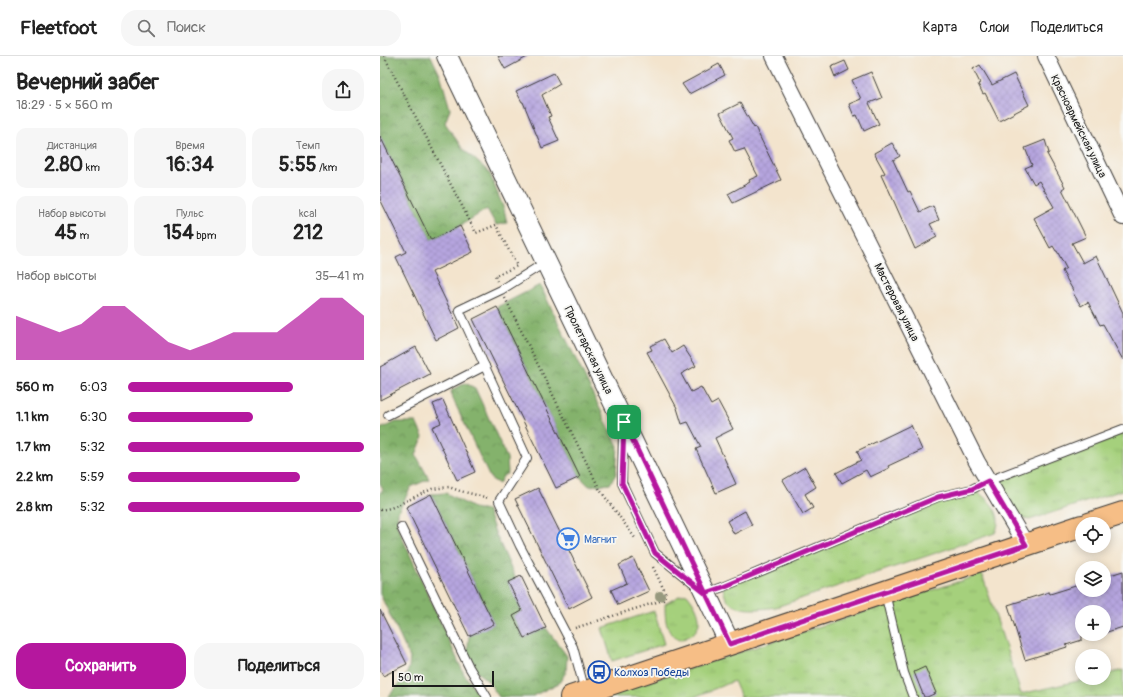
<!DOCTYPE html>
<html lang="ru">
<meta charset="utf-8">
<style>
body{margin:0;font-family:Pangolin,sans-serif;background:#f6f6f6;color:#222;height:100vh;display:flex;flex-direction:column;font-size:15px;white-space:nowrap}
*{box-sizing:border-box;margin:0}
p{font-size:13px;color:#767676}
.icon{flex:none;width:22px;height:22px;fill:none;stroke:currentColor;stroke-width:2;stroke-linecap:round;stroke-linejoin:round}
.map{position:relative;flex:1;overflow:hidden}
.details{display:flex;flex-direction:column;background:#fff;width:380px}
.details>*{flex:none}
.controls{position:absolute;left:695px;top:461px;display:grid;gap:8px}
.controls a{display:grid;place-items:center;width:36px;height:36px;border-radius:50%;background:#fff;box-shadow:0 2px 10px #0003;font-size:20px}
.scale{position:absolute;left:12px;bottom:10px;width:102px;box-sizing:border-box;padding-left:4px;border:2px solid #1c1c1c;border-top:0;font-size:11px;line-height:14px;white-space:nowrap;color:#1c1c1c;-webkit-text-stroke:3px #f6f6f2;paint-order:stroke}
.pin{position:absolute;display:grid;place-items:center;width:34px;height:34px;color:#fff;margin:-17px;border-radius:8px;box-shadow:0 2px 6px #0006}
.round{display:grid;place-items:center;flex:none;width:42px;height:42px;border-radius:16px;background:#f6f6f6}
.overview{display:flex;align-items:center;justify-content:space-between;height:68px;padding:0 16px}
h1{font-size:22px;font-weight:800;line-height:30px}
.stats{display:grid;grid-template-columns:repeat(3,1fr);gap:6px;height:68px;padding:4px 16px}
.stats div{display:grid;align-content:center;border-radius:10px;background:#f6f6f6;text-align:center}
.stats b{font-size:20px;font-weight:800}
.stats small{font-size:11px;font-weight:400}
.stats p{font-size:11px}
.chart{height:112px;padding:8px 16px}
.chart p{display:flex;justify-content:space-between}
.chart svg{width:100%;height:72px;margin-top:4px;fill:#b5179e;opacity:.7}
.action{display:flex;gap:8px;margin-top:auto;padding:8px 16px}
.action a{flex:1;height:46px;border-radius:16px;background:#b5179e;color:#fff;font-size:16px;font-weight:800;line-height:46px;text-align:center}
.action a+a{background:#f6f6f6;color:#222}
ul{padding:0 16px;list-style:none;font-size:13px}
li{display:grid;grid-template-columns:64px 48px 1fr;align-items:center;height:30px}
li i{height:10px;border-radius:5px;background:#b5179e}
header{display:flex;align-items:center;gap:24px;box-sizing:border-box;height:56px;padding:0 20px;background:#fff;border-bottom:1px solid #e0e0e0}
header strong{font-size:19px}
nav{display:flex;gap:22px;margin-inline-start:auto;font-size:14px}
.search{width:280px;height:36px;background:#f6f6f6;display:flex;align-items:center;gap:10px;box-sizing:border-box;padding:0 14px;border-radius:16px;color:#767676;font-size:15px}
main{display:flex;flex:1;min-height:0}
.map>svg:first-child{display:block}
.grass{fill:url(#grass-tufts);stroke:#60764c}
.forest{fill:url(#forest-crowns);stroke:#506744}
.building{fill:url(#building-cross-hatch)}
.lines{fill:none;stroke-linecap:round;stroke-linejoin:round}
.service-casing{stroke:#3c3a37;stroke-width:10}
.minor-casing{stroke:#3c3a37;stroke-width:18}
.tertiary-casing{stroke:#3c3a37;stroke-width:22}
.primary-casing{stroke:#3c3a37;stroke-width:24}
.path{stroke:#3c3a37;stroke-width:2.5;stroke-dasharray:1 3;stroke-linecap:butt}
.service{stroke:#fff;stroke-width:8}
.minor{stroke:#fff;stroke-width:16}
.tertiary{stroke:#fff;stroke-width:20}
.primary{stroke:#f6be86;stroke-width:22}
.tree{fill:#97997e}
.route-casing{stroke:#fff;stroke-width:8}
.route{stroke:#b5179e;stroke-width:5}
.labels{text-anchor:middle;stroke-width:3.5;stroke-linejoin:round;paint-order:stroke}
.street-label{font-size:11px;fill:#1c1c1c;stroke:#f6f6f2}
.shop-label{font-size:11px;fill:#366cbe;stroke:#f6f6f2;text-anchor:start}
.transit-label{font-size:11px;fill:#164399;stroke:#f6f6f2;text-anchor:start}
</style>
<header>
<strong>Fleetfoot</strong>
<div class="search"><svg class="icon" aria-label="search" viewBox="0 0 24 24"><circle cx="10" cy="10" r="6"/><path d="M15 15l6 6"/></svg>Поиск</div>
<nav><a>Карта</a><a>Слои</a><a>Поделиться</a></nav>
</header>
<main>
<section class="details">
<div class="overview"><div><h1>Вечерний забег</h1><p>18:29 · 5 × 560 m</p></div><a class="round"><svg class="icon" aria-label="share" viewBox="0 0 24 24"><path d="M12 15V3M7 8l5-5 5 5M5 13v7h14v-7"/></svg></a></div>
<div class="stats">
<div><p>Дистанция</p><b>2.80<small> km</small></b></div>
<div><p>Время</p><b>16:34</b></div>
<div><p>Темп</p><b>5:55<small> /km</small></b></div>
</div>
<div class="stats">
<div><p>Набор высоты</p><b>45<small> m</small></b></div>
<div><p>Пульс</p><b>154<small> bpm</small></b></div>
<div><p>kcal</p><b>212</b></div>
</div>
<div class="chart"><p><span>Набор высоты</span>35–41 m</p>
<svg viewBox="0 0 160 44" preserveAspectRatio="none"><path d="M0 44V17L10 22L20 27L30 22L40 11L50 11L60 22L70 33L80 38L90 33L100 27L110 27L120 27L130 17L140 6L150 6L160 17V44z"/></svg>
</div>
<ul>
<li><b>560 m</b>6:03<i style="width:70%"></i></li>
<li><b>1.1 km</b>6:30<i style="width:53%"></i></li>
<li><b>1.7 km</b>5:32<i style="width:100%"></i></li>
<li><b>2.2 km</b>5:59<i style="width:73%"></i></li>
<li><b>2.8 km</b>5:32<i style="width:100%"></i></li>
</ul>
<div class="action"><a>Сохранить</a><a>Поделиться</a></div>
</section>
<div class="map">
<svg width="743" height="641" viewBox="0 0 743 641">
<defs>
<pattern id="grass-tufts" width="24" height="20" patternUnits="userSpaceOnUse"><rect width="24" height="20" fill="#a5d07c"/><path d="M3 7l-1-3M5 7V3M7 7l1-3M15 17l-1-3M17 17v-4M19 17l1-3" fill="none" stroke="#8db26b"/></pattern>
<pattern id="forest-crowns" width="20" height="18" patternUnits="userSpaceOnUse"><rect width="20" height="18" fill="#84b26c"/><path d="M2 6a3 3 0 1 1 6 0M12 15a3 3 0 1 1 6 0" fill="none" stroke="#6b9058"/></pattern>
<pattern id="building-cross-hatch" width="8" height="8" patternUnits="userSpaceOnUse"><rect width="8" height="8" fill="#b6a5df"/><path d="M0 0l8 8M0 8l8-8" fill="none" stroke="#9c8dbf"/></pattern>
</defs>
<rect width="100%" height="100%" fill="#f6f6f2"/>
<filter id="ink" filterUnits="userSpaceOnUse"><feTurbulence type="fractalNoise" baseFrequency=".025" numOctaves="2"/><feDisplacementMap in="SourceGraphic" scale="8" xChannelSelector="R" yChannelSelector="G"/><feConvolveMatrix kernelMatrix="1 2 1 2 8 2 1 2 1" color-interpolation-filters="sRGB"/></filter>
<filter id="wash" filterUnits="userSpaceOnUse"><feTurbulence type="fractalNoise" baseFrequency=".012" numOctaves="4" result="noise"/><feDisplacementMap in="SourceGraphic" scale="16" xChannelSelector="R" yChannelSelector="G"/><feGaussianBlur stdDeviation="0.9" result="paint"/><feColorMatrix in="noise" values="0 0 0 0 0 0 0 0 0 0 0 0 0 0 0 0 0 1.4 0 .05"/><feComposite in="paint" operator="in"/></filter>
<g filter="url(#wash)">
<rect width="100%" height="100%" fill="#f3e4cd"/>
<!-- grass -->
<g class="grass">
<path d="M743 375V434L649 464 638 460 608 425Z"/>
<path d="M592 433C608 442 625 457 615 477L396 551C382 553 360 556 349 546 345 543 344 536 343 531L558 441Z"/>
<path d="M602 518 641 638 711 622H724V619L743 614V641H361L354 625 314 641H221Z"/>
<path d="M307 538C322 556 327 577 299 584 285 577 285 562 285 548L299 540Z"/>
<path d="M274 555 284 588 232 605 222 572Z"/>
</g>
<!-- forest -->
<g class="forest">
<path d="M0 0H51L61 21 70 53 65 67 82 92 109 116 124 153 127 167 116 169 107 153 80 170 51 184 0 80Z"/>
<path d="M160 229 238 390 236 418 230 428 209 430 200 421 117 251Z"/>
<path d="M85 327 95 332 127 402 128 417 123 420 119 428 110 422 73 343 71 335Z"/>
<path d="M16 366H36L43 381 36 399 49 423 31 431 18 456 17 470 84 618 100 641H8L25 621 29 612 30 602 0 538V437L3 433 0 427V373Z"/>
<path d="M66 437 97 454H107L116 479 136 523 128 526 142 555 133 560 144 582 166 572 187 600 186 616 179 627 151 641H119L108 625 97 616 87 599 89 580 114 568 51 438Z"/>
</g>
<g id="blocks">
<!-- building -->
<g class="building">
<path d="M118 0H149L125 13Z"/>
<path d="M465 5 469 14 455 21 451 11Z"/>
<path d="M339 8 345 19 309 38 302 28Z"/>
<path d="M600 9 612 29 634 18 649 49 619 65 605 37 603 38 598 28 600 27 593 13Z"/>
<path d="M491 16 502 42 489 47 499 68 484 75 477 59 474 60 469 48 481 43 472 24Z"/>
<path d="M174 17 180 28 162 39 171 60 168 61 179 85 162 92 143 46H142L136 35Z"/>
<path d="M360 47 374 72 375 71 401 124 353 147 348 138 370 126 369 124 378 120 364 93 355 96 349 84 353 82 340 57Z"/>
<path d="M0 80 51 184 80 170 93 196 52 216 79 272 56 284 16 201 26 196 0 143Z"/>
<path d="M665 84 669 97 667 98 685 131 682 133 706 181 692 187 703 207 716 200 743 257V304L723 268 720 269 708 246 701 250 693 237 694 236 682 215 686 212 677 195H676L673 190 670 192 654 162 674 151 659 125 654 128 645 112 652 109 645 92Z"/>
<path d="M512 87 520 100 513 104 528 136 530 135 540 156 553 150 559 164 550 168 557 181 535 193 508 132H507L501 119 505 117 494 97Z"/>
<path d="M117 251 200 421 176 432 93 263Z"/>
<path d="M284 283 292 297 303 290 316 310 301 318 311 336 321 331 331 349 338 345 353 373 335 382 356 428 336 437 316 393 321 391 308 366 302 368 297 352 267 296 272 294 270 290Z"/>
<path d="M36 291 50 318 0 344V311Z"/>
<path d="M63 344 95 416 77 424 52 371 61 367 53 348Z"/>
<path d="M531 369 542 394 508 410 509 412 490 421 486 414 462 427 456 417 481 404 477 395Z"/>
<path d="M425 411 436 431 425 438 433 452 423 458 403 424Z"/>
<path d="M158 432 212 541 189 553 135 443Z"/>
<path d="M51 438 114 568 89 580 26 451Z"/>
<path d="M365 455 372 469 354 478 347 465Z"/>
<path d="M253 502 269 535 238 549 231 534 247 527 239 509Z"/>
<path d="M743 515V571L724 577V556H702V584L686 589 687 591 645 604 628 549 669 536 670 538 702 528V534H724V521Z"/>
<path d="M141 520 166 572 144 582 133 560 142 555 128 526Z"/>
<path d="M0 554 27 608 3 620 0 614Z"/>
<path d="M545 611 556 637 547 641H544L534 616Z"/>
</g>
</g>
</g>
<g filter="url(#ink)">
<use href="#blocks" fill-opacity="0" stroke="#3c3a37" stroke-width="1"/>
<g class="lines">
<!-- service casing -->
<g class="service-casing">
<g id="service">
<path d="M166 206 121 234 79 254 147 402 119 445 140 490 193 591 205 635"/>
<path d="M8 359 105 310"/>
<path d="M243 379 242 427 275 497 315 529"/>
<path d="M21 471 89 611 107 641"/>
<path d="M326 537 343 531 558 441 592 433 608 425 743 373"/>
<path d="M505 537 524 617 533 641"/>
</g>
</g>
<!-- minor casing -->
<g class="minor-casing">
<g id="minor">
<path d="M394 0 597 406 646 489"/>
<path d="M666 0 743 161"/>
</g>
</g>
<!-- tertiary casing -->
<g class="tertiary-casing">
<path id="tertiary" d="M67 0 350 588"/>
</g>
<!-- primary casing -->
<g class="primary-casing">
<g id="primary">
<path d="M709 468 743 457"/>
<path d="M191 641 702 470"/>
</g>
</g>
<!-- path -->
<g class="path">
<path d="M4 0 96 177 116 169 137 210 115 220 117 225"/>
<path d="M125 242 220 434 255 482"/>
<path d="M0 454 11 452 52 433 69 431 80 435 109 442"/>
<path d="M195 572 283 544 286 538 272 509"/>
</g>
<!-- service -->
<use href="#service" class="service"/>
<!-- minor -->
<use href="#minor" class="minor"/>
<!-- tertiary -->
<use href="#tertiary" class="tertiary"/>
<!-- primary -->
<use href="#primary" class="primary"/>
</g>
<!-- trees -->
<circle class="tree" cx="280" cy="540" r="5"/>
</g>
<g class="lines" filter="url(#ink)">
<!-- route casing -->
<g class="route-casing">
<path id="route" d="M244 366C279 440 315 514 350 588L646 489 608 425 592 433 558 441 343 531 325 537 275 497 242 427 244 366"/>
</g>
<!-- route -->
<use href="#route" class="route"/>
</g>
<!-- icons -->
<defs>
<g id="supermarket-ring" transform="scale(1.15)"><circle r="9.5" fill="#f6f6f2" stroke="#3f7fe0" stroke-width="1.5"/><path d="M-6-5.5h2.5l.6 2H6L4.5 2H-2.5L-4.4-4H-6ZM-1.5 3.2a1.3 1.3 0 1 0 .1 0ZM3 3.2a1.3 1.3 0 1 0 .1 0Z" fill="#3f7fe0"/></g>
<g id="bus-ring" transform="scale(1.15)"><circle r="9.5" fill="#f6f6f2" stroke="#1a4fb4" stroke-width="1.5"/><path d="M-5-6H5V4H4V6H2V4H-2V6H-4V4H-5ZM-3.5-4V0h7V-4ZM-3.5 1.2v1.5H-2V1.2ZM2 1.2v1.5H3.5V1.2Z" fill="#1a4fb4"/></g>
</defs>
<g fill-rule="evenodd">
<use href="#supermarket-ring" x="188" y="483"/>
<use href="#bus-ring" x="219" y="616"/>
</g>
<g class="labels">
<!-- street labels -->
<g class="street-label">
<text transform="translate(699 70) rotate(64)" y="4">Красноармейская улица</text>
<text transform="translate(517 246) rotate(63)" y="4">Мастеровая улица</text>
<text transform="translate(209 294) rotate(64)" y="4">Пролетарская улица</text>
</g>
<!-- shop labels -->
<g class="shop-label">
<text x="204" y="487">Магнит</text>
</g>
<!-- transit labels -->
<g class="transit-label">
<text x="234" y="620">Колхоз Победы</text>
</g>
</g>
</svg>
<div class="controls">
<a><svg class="icon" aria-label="locate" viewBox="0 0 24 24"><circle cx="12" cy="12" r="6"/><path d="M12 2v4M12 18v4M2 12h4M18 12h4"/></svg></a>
<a><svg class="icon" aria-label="layers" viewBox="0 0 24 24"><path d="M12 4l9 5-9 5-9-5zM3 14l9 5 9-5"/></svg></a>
<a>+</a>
<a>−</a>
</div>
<div class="scale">50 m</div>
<div class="pin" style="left:244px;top:366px;background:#1e9e55"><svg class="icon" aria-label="arrive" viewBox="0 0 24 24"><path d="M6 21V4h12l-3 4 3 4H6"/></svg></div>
</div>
</main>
